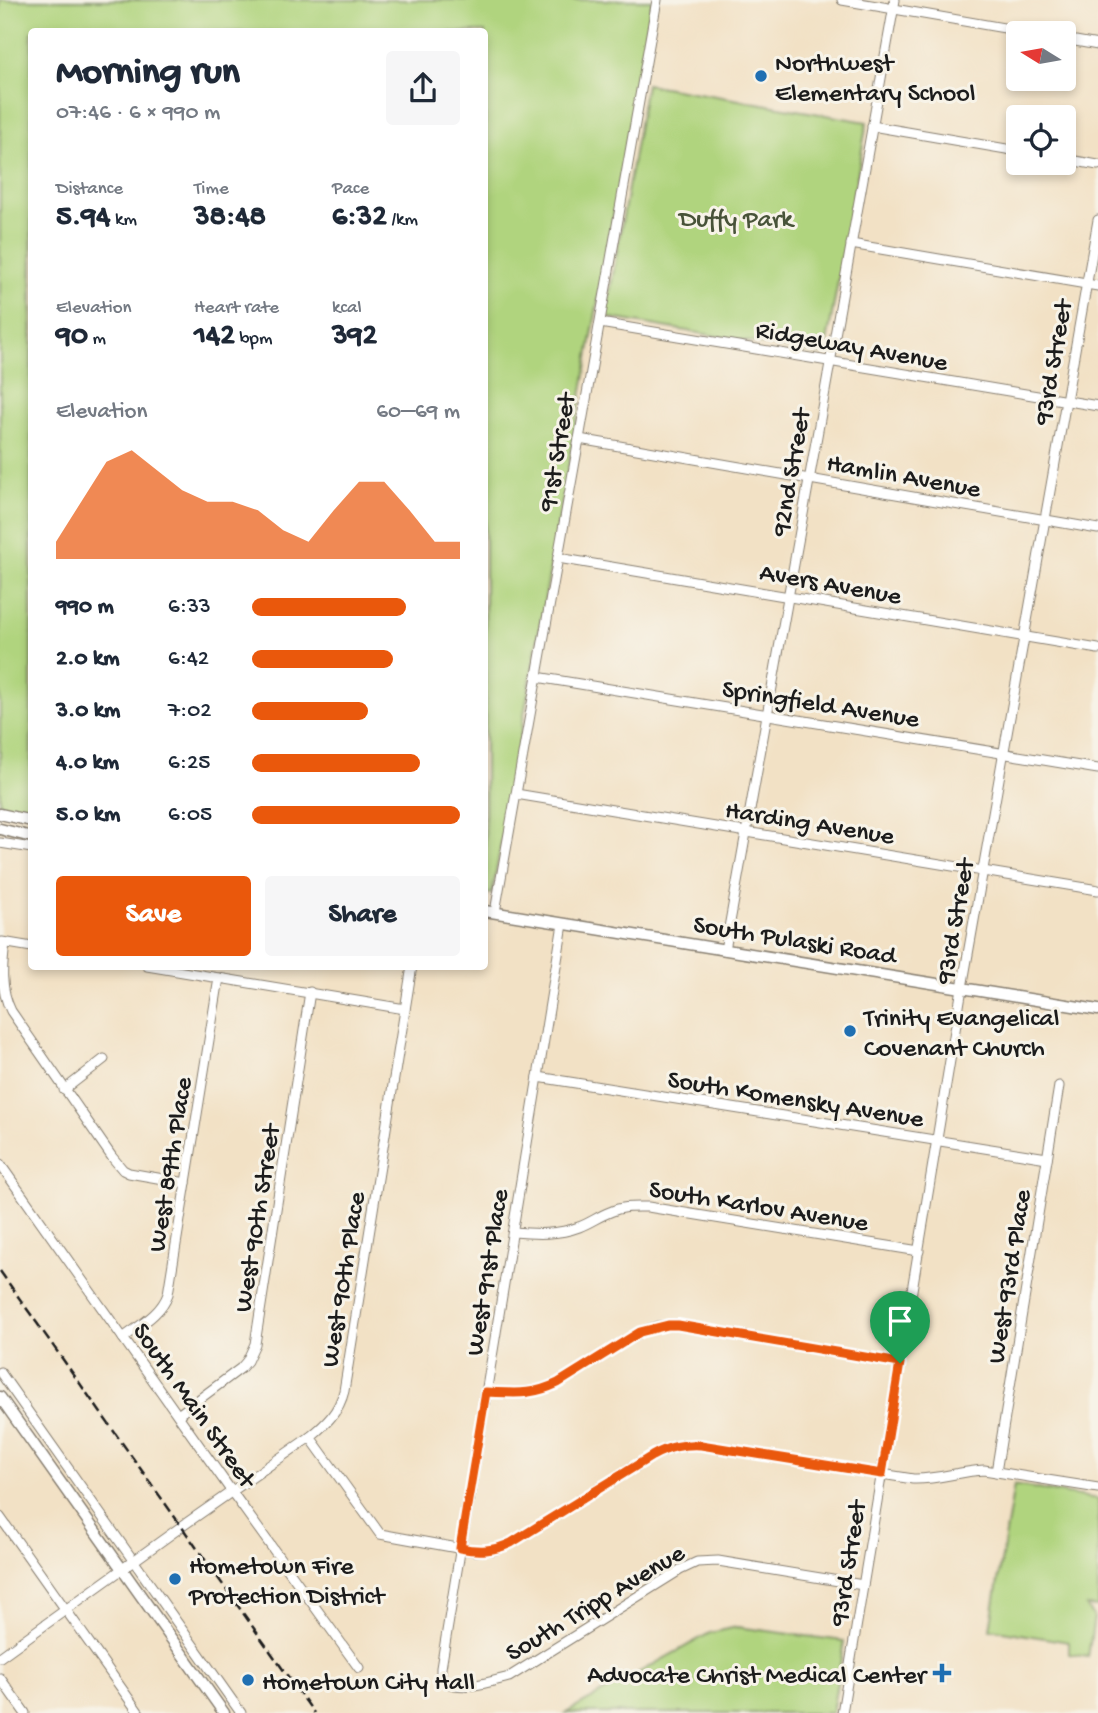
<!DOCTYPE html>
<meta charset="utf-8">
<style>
body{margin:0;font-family:"Gochi Hand",sans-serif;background:#f6f6f7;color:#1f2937;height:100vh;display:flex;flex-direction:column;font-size:26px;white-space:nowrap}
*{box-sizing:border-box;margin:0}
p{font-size:23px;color:#747a83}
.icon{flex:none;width:38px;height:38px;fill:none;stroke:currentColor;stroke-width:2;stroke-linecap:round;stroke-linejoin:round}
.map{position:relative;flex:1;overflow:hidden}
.sheet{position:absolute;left:28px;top:28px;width:460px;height:942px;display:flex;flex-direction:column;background:#fff;border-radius:7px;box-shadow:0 4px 10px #0003}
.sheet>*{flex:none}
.needle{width:46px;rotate:281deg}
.fabs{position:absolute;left:1006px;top:21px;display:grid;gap:14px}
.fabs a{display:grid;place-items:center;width:70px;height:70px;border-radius:7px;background:#fff;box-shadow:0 4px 10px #0003;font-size:35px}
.pin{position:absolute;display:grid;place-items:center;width:60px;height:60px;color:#fff;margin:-72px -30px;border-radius:50% 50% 50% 0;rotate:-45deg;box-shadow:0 0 7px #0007}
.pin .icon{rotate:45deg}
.round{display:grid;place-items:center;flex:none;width:74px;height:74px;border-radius:7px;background:#f6f6f7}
.summary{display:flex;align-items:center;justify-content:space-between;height:119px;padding:0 28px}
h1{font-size:38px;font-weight:800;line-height:52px}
.stats{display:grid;grid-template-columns:repeat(3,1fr);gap:10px;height:119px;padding:7px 28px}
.stats div{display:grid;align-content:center}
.stats b{font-size:30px;font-weight:800}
.stats small{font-size:19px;font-weight:400}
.stats p{font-size:19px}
.chart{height:196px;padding:14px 28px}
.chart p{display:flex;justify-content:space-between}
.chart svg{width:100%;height:126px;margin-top:7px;fill:#ea580c;opacity:.7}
.button{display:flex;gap:14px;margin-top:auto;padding:14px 28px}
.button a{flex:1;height:80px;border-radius:7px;background:#ea580c;color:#fff;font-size:28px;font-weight:800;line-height:80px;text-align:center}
.button a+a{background:#f6f6f7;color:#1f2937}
ul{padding:0 28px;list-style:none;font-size:23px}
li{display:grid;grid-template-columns:112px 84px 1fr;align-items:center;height:52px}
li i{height:18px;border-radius:9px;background:#ea580c}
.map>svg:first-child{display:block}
.green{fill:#b0d47e;stroke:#66784d;stroke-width:2}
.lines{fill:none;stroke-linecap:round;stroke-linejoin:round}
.minor-casing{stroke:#877e70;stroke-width:11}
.major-casing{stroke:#877e70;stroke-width:13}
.minor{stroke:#fff;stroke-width:9}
.major{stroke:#fff;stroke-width:10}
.rail{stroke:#1c1c1c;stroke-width:2.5;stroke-dasharray:10 5;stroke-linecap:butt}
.route-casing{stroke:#fff;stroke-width:14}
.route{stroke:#ea580c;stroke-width:9}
.poi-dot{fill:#1f6fb2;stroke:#f7f3e8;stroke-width:2.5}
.labels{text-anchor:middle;stroke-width:6;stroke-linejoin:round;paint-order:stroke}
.poi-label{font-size:26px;fill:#1c1c1c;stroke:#f7f3e8;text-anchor:start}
.park-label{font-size:26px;fill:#485339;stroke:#f7f3e8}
.street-label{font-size:26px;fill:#1c1c1c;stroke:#f7f3e8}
</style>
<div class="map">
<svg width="1098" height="1713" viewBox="0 0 1098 1713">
<rect width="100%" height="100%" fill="#f7f3e8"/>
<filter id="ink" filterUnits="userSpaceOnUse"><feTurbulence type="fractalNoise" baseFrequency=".0143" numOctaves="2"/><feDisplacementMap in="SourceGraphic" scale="14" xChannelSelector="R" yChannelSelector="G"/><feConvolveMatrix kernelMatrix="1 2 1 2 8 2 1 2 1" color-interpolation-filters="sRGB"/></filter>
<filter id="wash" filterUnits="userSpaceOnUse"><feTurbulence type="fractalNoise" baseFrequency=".00686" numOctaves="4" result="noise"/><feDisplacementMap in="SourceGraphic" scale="28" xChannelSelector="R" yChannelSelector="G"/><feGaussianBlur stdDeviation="1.57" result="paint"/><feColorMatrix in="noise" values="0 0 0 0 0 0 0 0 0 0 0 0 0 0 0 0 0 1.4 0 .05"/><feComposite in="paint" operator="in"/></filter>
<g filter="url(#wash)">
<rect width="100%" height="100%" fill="#f2e1c5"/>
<!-- green -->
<g class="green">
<path d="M0 0H652L492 894 485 893V32H32L31 813 0 804Z"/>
<path d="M646 84 867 122 825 353 821 354 611 318 606 315Z"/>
<path d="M1014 1485 1098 1499V1607L1086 1606 1094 1618 1088 1657 1069 1654V1642L990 1629Z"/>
<path d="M737 1627 844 1641 832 1713H566L710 1633Z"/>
</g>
</g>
<g filter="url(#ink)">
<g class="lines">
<!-- minor casing -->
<g class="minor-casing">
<g id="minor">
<path d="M842 0 1033 33"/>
<path d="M1064 39 1098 45"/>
<path d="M872 126 1018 151"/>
<path d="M1064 159 1098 165"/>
<path d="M851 244 1098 286"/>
<path d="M600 323 1098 406"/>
<path d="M579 439 1098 529"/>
<path d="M558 558 1098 649"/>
<path d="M537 677 1098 769"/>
<path d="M516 794 1098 890"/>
<path d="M0 843 32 848"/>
<path d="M495 912 657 0"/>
<path d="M563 924 441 1668V1677L445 1682C464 1691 489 1682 509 1677L680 1570 697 1562 718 1561 863 1585"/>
<path d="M2 942 32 947"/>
<path d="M5 943C2 967 0 989 11 1011L112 1157 123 1170 129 1173 186 1183"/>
<path d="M725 950 895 0"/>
<path d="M147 966 405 1009"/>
<path d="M538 1077 1047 1158"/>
<path d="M64 1090 104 1059"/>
<path d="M0 1164 232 1492 359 1668"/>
<path d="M513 1232C536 1234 558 1235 579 1227 590 1223 599 1216 610 1212 622 1206 635 1207 648 1207L919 1251"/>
<path d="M123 1338C140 1325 161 1314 168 1294L219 978"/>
<path d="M0 1372 241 1713"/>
<path d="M486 1392C514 1393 532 1395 558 1383L640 1332 658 1326 678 1325 900 1363"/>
<path d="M178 1415 241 1368 247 1361 255 1344 310 992"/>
<path d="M310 1437 380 1534 474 1551 493 1550 511 1543 652 1456C668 1447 683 1444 701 1445L913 1479C937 1480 960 1471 984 1470L1098 1488"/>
<path d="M996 1472 1059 1086"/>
<path d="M0 1517 139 1713"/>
<path d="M0 1657 178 1529 310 1437C326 1424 339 1412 344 1391L412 966"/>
<path d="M0 1678 25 1713"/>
<path d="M842 1713 962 988 1098 220"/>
</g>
</g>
<!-- major casing -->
<g class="major-casing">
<g id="major">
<path d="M0 814 32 821"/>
<path d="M0 829 32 837"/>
<path d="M485 911 1098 1010"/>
<path d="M0 1397 224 1713"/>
</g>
</g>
<!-- minor -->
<use href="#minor" class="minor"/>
<!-- major -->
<use href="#major" class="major"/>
<!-- rail -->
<path class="rail" d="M0 1271 314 1713"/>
</g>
</g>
<g class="lines" filter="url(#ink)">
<!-- route casing -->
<g class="route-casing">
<path id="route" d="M668 1325H678L900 1363 882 1474 701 1445C682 1444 668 1447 652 1456L511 1543C494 1551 479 1552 460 1548L486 1392C515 1393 531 1396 558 1383L640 1332Z"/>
</g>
<!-- route -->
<use href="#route" class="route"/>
</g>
<!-- markers -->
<g class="poi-dot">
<circle cx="761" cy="76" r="7"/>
<circle cx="850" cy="1031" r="7"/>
<circle cx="175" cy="1579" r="7"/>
<path d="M938.5 1662.5h7v7h7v7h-7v7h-7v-7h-7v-7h7z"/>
<circle cx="248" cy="1680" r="7"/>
</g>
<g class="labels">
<!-- poi labels -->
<g class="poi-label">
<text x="775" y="70">Northwest<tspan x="775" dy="30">Elementary School</tspan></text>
<text x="864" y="1025">Trinity Evangelical<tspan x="864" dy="30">Covenant Church</tspan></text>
<text x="189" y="1573">Hometown Fire<tspan x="189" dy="30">Protection District</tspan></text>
<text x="926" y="1682" text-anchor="end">Advocate Christ Medical Center</text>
<text x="262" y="1689">Hometown City Hall</text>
</g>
<!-- park labels -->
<g class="park-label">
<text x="736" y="226">Duffy Park</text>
</g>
<!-- street labels -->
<g class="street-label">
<text transform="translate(852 344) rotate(10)" y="9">Ridgeway Avenue</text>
<text transform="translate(1051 362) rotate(-80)" y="9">93rd Street</text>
<text transform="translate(555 452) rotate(-80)" y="9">91st Street</text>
<text transform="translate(789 472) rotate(-80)" y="9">92nd Street</text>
<text transform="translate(904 474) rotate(10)" y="9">Hamlin Avenue</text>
<text transform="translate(831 582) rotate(10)" y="9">Avers Avenue</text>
<text transform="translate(821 702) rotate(9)" y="9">Springfield Avenue</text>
<text transform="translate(810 821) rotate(9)" y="9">Harding Avenue</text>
<text transform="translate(953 921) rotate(-80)" y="9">93rd Street</text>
<text transform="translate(795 938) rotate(9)" y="9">South Pulaski Road</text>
<text transform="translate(796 1097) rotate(9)" y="9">South Komensky Avenue</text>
<text transform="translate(168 1164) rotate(-81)" y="9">West 89th Place</text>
<text transform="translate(759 1204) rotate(9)" y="9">South Karlov Avenue</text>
<text transform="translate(255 1218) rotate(-81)" y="9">West 90th Street</text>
<text transform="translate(485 1272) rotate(-81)" y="9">West 91st Place</text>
<text transform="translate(1007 1276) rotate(-81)" y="9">West 93rd Place</text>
<text transform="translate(341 1279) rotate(-81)" y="9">West 90th Place</text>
<text transform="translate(196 1404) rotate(55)" y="9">South Main Street</text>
<text transform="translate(846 1563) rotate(-81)" y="9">93rd Street</text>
<text transform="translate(594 1601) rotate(-31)" y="9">South Tripp Avenue</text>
</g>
</g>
</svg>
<div class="fabs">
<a><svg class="needle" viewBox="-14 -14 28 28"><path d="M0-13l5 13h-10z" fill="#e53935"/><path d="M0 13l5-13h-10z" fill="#747a83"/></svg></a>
<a><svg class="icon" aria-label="locate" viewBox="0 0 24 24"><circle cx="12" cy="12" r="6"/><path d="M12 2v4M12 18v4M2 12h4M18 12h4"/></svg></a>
</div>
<div class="pin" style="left:900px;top:1363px;background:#1e9e55"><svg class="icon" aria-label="arrive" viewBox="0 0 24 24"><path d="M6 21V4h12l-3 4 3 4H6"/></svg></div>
<section class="sheet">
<div class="summary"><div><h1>Morning run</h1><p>07:46 · 6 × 990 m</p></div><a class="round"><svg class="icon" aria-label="share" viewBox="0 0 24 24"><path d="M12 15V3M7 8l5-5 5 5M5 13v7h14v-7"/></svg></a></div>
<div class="stats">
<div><p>Distance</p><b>5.94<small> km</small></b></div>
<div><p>Time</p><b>38:48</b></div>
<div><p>Pace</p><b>6:32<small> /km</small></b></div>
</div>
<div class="stats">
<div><p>Elevation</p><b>90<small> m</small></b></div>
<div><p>Heart rate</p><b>142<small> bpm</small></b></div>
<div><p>kcal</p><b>392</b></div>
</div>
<div class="chart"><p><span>Elevation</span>60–69 m</p>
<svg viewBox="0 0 160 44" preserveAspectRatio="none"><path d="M0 44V38L10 24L20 10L30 6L40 13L50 20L60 24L70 24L80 27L90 34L100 38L110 27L120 17L130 17L140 27L150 38L160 38V44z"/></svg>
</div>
<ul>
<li><b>990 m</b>6:33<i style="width:74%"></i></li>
<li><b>2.0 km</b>6:42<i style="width:68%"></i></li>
<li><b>3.0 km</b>7:02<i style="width:56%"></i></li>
<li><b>4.0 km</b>6:25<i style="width:81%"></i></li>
<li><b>5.0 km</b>6:05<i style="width:100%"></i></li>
</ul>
<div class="button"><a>Save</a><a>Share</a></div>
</section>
</div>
